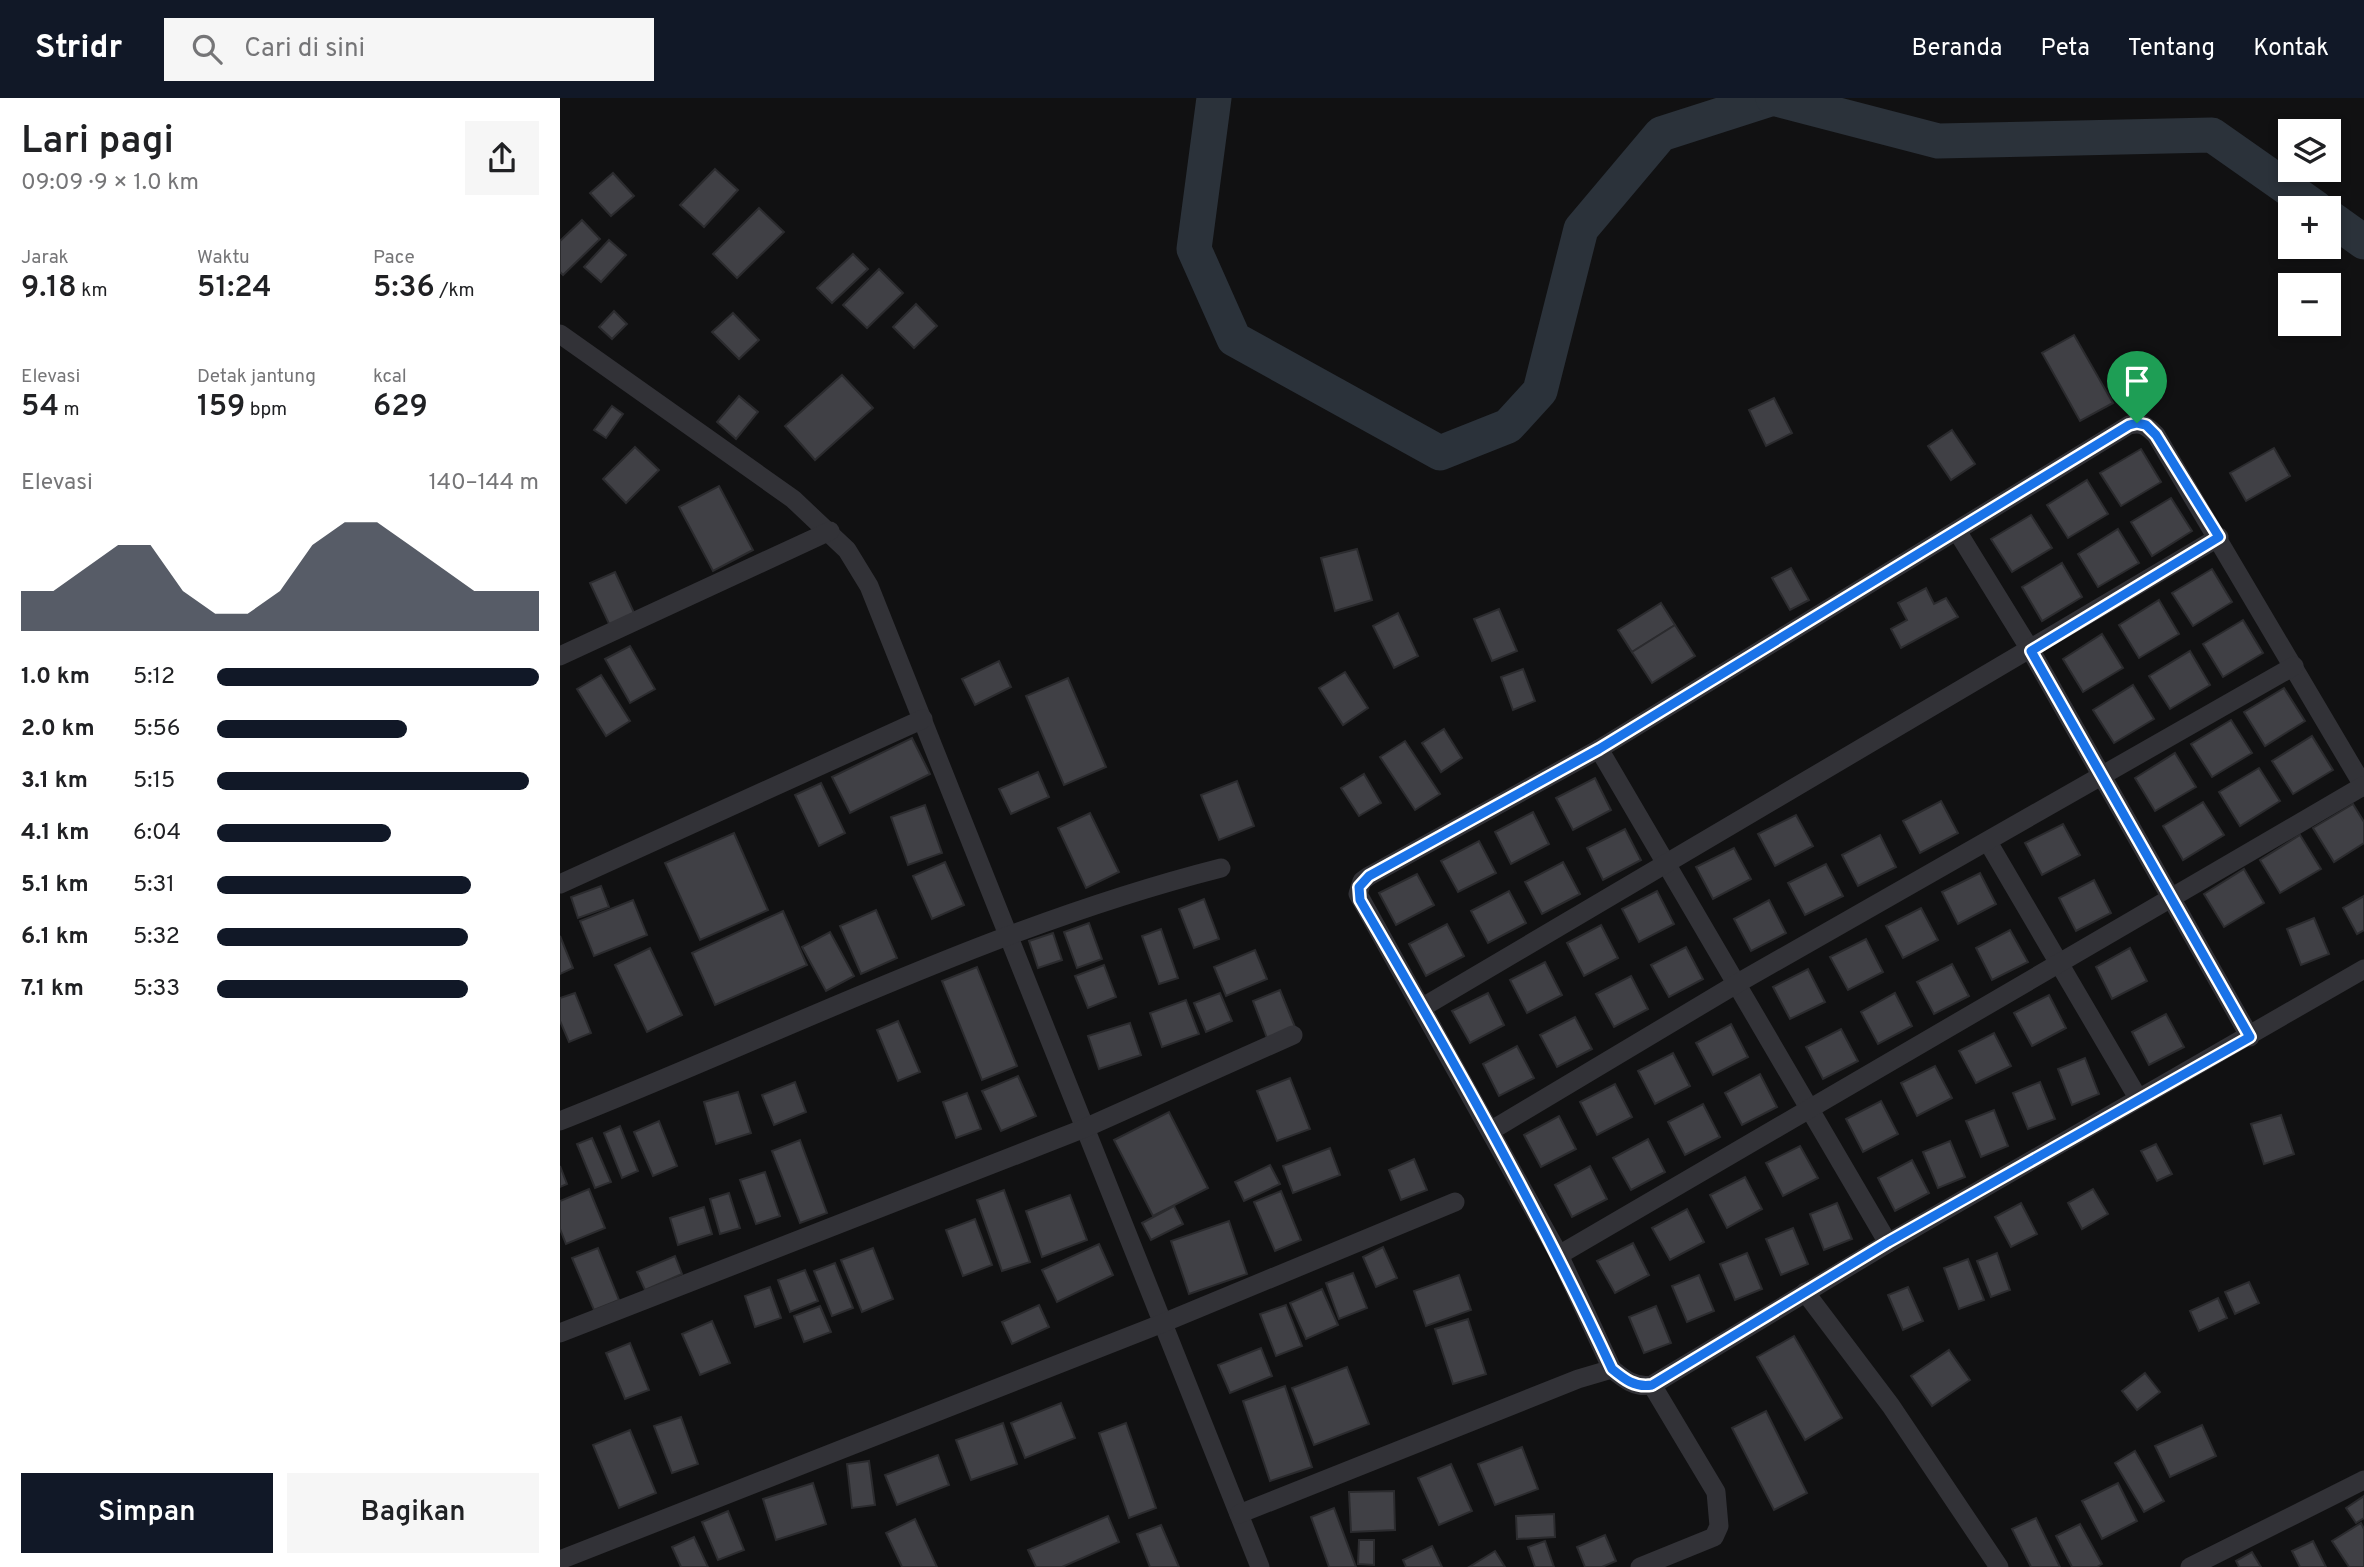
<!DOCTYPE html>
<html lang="id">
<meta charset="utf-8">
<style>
body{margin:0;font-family:Overpass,sans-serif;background:#f6f6f6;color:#202124;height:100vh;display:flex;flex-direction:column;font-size:26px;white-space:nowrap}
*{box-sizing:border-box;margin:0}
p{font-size:23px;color:#757577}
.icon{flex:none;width:38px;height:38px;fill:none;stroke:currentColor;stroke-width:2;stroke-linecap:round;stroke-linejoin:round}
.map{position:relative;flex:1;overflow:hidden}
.details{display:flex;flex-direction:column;background:#fff;width:560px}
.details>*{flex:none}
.tools{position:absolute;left:1718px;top:21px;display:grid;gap:14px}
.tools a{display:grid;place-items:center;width:63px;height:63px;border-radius:0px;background:#fff;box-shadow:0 4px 10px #0003;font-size:35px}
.pin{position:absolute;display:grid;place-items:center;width:60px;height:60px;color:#fff;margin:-72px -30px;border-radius:50% 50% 50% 0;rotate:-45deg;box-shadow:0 0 7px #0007}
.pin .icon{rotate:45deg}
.round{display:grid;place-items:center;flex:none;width:74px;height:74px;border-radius:0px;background:#f6f6f6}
.headline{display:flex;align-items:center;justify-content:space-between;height:119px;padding:0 21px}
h1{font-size:38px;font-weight:600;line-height:52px}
.metrics{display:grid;grid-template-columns:repeat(3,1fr);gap:10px;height:119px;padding:7px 21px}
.metrics div{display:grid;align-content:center}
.metrics b{font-size:30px;font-weight:600}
.metrics small{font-size:19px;font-weight:400}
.metrics p{font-size:19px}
.chart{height:196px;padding:14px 21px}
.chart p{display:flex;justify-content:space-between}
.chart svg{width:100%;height:126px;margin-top:7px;fill:#111827;opacity:.7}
.button{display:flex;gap:14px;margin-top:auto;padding:14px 21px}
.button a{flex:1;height:80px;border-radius:0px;background:#111827;color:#fff;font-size:28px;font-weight:600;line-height:80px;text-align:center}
.button a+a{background:#f6f6f6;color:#202124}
ul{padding:0 21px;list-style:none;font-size:23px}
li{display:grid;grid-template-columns:112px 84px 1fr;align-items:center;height:52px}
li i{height:18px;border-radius:9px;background:#111827}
header{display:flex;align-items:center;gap:42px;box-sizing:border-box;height:98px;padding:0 35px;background:#111827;color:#fff}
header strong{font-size:33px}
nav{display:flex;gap:38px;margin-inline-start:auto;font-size:24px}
.search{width:490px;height:63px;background:#f6f6f6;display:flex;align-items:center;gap:18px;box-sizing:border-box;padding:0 24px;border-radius:0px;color:#757577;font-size:26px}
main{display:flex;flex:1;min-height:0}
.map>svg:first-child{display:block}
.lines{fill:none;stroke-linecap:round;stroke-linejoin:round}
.river{stroke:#2b323a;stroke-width:35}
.building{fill:#404045;stroke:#2b2b2e;stroke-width:2}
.street{stroke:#323237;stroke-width:19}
.route-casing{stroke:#fff;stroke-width:14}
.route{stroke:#1a73e8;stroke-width:9}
</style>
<header>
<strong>Stridr</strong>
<div class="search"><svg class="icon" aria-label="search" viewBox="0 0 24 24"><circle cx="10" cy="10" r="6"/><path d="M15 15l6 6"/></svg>Cari di sini</div>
<nav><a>Beranda</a><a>Peta</a><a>Tentang</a><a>Kontak</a></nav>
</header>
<main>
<section class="details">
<div class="headline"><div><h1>Lari pagi</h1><p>09:09 · 9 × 1.0 km</p></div><a class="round"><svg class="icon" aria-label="share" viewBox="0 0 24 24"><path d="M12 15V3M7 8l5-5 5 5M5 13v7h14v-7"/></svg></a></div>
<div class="metrics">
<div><p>Jarak</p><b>9.18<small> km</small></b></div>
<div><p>Waktu</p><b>51:24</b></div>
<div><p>Pace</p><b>5:36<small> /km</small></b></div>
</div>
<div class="metrics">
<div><p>Elevasi</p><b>54<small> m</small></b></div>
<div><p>Detak jantung</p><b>159<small> bpm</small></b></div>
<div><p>kcal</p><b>629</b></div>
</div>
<div class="chart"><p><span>Elevasi</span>140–144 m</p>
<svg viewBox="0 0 160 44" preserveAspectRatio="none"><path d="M0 44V30L10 30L20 22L30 14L40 14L50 30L60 38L70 38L80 30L90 14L100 6L110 6L120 14L130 22L140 30L150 30L160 30V44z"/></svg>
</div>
<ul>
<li><b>1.0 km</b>5:12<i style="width:100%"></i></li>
<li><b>2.0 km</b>5:56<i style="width:59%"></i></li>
<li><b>3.1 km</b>5:15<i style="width:97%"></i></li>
<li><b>4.1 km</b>6:04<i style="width:54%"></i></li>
<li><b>5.1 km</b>5:31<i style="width:79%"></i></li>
<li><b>6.1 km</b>5:32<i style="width:78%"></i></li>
<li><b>7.1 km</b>5:33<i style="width:78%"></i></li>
</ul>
<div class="button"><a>Simpan</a><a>Bagikan</a></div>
</section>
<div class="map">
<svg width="1804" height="1469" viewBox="0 0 1804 1469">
<rect width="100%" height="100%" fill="#111112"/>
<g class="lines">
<!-- river -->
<g class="river">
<path d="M654 0 634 151 674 241 880 355 948 328 980 293 1021 131 1101 36 1213 0"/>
<path d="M1213 0 1378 43 1652 37 1756 110"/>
<path d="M1769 119 1804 144"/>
</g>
</g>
<!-- building -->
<g class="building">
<path d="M155 71 178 92 144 129 120 107Z"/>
<path d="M53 75 74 98 51 118 30 95Z"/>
<path d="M199 110 224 134 177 180 153 156Z"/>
<path d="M22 122 40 141 3 177 0 174V143Z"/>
<path d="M49 142 66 157 41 184 24 169Z"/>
<path d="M293 156 308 171 272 205 257 190Z"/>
<path d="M319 171 343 195 307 230 283 207Z"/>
<path d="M356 206 377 228 354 250 333 229Z"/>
<path d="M54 213 67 226 52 241 39 229Z"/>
<path d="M173 215 199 242 179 261 152 234Z"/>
<path d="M1514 237 1553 305 1520 323 1482 255Z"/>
<path d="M282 277 313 310 255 362 225 328Z"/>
<path d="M179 298 198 314 176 341 157 324Z"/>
<path d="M1214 300 1232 335 1206 348 1189 312Z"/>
<path d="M52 308 63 316 46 340 34 332Z"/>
<path d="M1392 332 1415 366 1391 382 1368 348Z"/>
<path d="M75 349 99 372 66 405 43 381Z"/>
<path d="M1714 350 1730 378 1686 403 1670 375Z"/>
<path d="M1581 351 1601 384 1561 408 1540 375Z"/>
<path d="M1527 382 1548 416 1508 440 1487 407Z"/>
<path d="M159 388 193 452 153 473 119 409Z"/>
<path d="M1611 400 1632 433 1592 458 1571 424Z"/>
<path d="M1471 417 1492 450 1452 474 1431 441Z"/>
<path d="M1558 431 1579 465 1538 489 1518 456Z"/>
<path d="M797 451 812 502 775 513 761 460Z"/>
<path d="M1502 465 1522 499 1482 523 1462 489Z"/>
<path d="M1231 470 1249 502 1230 512 1212 480Z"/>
<path d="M1652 471 1672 504 1633 528 1612 495Z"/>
<path d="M55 474 76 519 51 530 30 485Z"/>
<path d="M1366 490 1374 506 1386 500 1398 519 1341 550 1331 531 1347 522 1338 505Z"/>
<path d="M1599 502 1619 536 1579 560 1559 527Z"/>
<path d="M1101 505 1115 527 1072 554 1058 532Z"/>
<path d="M939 511 957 553 932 563 914 521Z"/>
<path d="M838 515 858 558 834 570 813 528Z"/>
<path d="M1683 522 1703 555 1663 579 1643 546Z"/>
<path d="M1115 527 1135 558 1092 585 1072 554Z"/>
<path d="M1542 536 1563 570 1523 594 1503 561Z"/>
<path d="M70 548 95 591 70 605 45 561Z"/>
<path d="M1630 553 1650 587 1610 611 1589 578Z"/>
<path d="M439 563 451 589 415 607 402 581Z"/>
<path d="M963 571 975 603 953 612 941 579Z"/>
<path d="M785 574 808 610 783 627 759 590Z"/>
<path d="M41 577 70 623 46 638 17 591Z"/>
<path d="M508 580 546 669 504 687 466 598Z"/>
<path d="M1573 587 1594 621 1554 645 1533 612Z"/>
<path d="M1724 590 1745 623 1705 648 1684 614Z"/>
<path d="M1671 622 1692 655 1652 679 1631 646Z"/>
<path d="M884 631 902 660 881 674 862 645Z"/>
<path d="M1752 638 1773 672 1733 696 1712 663Z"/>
<path d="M352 640 370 676 290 715 272 679Z"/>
<path d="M845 643 880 696 855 712 820 659Z"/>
<path d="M1615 655 1636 689 1595 713 1575 680Z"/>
<path d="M1699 670 1720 703 1680 728 1659 694Z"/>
<path d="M478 674 489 699 451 716 439 691Z"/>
<path d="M804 676 821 705 799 718 781 690Z"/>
<path d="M1035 680 1051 712 1013 732 996 700Z"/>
<path d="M677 683 694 728 659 742 641 697Z"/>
<path d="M261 685 285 735 259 748 235 697Z"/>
<path d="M1381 703 1398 735 1360 755 1343 723Z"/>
<path d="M1643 704 1664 737 1623 762 1603 728Z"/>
<path d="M1793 706 1804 724V745L1774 764 1753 730Z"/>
<path d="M365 707 382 755 348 767 331 719Z"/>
<path d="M973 714 989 746 951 766 935 734Z"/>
<path d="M530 715 559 774 526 790 498 730Z"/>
<path d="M1236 717 1253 748 1215 768 1198 736Z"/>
<path d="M1503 726 1520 757 1482 777 1465 745Z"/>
<path d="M1065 731 1081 762 1043 782 1027 750Z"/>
<path d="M174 735 208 812 140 842 105 765Z"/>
<path d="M1320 737 1336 769 1298 788 1282 757Z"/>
<path d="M1740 737 1761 771 1720 795 1700 762Z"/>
<path d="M919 743 936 775 898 794 881 763Z"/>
<path d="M1174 750 1191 781 1153 801 1136 769Z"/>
<path d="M385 764 404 807 372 821 353 778Z"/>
<path d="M1003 764 1020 796 982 816 965 784Z"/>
<path d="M1266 766 1283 798 1245 817 1228 785Z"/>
<path d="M1684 771 1704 805 1664 829 1644 796Z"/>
<path d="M1420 775 1436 806 1398 826 1382 794Z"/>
<path d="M857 776 874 807 836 827 819 795Z"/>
<path d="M1534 782 1551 815 1516 833 1499 800Z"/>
<path d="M41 788 49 809 18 820 11 799Z"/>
<path d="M949 793 966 825 928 845 911 813Z"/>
<path d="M1097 793 1114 826 1079 844 1062 811Z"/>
<path d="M1804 798V832L1797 836 1783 810Z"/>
<path d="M644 801 659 841 634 850 619 811Z"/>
<path d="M73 802 87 837 34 858 20 823Z"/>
<path d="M1209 802 1226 835 1191 853 1174 821Z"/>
<path d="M1361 810 1378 842 1343 860 1326 828Z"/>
<path d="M316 812 337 860 301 876 280 828Z"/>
<path d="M223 813 247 867 155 907 132 855Z"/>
<path d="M1754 820 1769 856 1741 867 1727 831Z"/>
<path d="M529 825 542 861 517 870 504 834Z"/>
<path d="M887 826 904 858 866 878 849 846Z"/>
<path d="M1041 827 1058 860 1024 878 1007 845Z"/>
<path d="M601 831 618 880 599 886 582 838Z"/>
<path d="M1450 832 1468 864 1432 882 1416 850Z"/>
<path d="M270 834 294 878 266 893 242 849Z"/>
<path d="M493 835 502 862 478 870 469 843Z"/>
<path d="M0 838 13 870 0 876Z"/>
<path d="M1306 841 1323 874 1288 892 1270 859Z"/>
<path d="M1126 849 1143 881 1109 899 1091 867Z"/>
<path d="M90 850 122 917 87 934 55 867Z"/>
<path d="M1570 850 1587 883 1552 901 1536 869Z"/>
<path d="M695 852 707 881 666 898 654 869Z"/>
<path d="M985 864 1002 897 967 915 950 882Z"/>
<path d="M1392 866 1409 898 1374 916 1357 884Z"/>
<path d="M544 867 556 899 528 910 515 878Z"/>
<path d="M417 869 457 968 422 982 382 883Z"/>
<path d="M1248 871 1265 904 1230 921 1213 889Z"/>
<path d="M1071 878 1088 911 1054 929 1036 896Z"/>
<path d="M720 892 735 929 707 940 693 903Z"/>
<path d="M15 895 31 935 9 944 0 923V900Z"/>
<path d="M660 895 672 923 646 934 634 905Z"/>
<path d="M928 895 944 927 910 945 892 913Z"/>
<path d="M1335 895 1352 928 1318 946 1301 914Z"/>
<path d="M1489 897 1506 930 1472 948 1454 915Z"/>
<path d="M626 902 639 936 602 949 590 915Z"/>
<path d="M1606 916 1624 949 1589 967 1572 934Z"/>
<path d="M1015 919 1032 951 997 969 980 937Z"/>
<path d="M338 923 360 974 338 983 317 932Z"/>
<path d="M570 925 581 957 539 971 528 938Z"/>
<path d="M1171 926 1188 959 1153 977 1136 945Z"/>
<path d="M1281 931 1298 963 1263 981 1246 949Z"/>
<path d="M1434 935 1451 968 1416 985 1399 953Z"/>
<path d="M957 948 974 980 939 998 923 966Z"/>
<path d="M1113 955 1130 988 1095 1006 1078 973Z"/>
<path d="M1525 960 1539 996 1512 1007 1498 971Z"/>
<path d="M1375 968 1392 1000 1357 1018 1341 985Z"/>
<path d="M1200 976 1217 1009 1182 1027 1165 995Z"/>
<path d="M458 978 476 1018 441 1033 422 993Z"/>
<path d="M730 980 750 1031 717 1043 697 993Z"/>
<path d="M235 984 246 1014 214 1027 202 997Z"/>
<path d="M1480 984 1495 1021 1468 1031 1453 995Z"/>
<path d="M1055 986 1072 1019 1037 1037 1020 1004Z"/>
<path d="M178 994 191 1035 156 1046 144 1004Z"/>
<path d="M407 995 421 1031 396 1040 383 1004Z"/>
<path d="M1321 1003 1338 1036 1303 1054 1286 1021Z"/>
<path d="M1143 1006 1160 1039 1125 1057 1108 1024Z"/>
<path d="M1434 1012 1448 1048 1421 1059 1406 1023Z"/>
<path d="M609 1014 648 1090 593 1118 554 1042Z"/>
<path d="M1721 1017 1734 1056 1704 1066 1691 1026Z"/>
<path d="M999 1018 1016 1051 981 1069 964 1037Z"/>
<path d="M99 1023 117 1068 93 1078 74 1034Z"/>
<path d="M60 1028 78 1073 62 1080 44 1035Z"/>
<path d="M32 1040 51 1084 35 1090 17 1046Z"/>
<path d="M1088 1041 1105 1074 1071 1092 1053 1060Z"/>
<path d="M240 1042 267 1115 240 1125 212 1053Z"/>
<path d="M1390 1043 1405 1079 1378 1090 1363 1054Z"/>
<path d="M1596 1046 1612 1076 1597 1083 1581 1053Z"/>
<path d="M1240 1048 1258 1080 1223 1098 1206 1065Z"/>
<path d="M770 1050 780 1077 733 1095 723 1068Z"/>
<path d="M854 1061 867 1092 841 1102 829 1072Z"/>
<path d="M1352 1062 1369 1095 1335 1113 1318 1080Z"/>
<path d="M710 1067 720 1086 684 1103 675 1084Z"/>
<path d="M0 1068 7 1086 0 1089Z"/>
<path d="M1030 1068 1047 1101 1012 1119 995 1087Z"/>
<path d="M205 1074 220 1118 196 1126 180 1082Z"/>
<path d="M1185 1079 1202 1111 1167 1130 1150 1097Z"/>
<path d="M29 1091 45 1130 6 1146 0 1131V1103Z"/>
<path d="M1533 1091 1548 1116 1522 1131 1508 1105Z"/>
<path d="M444 1092 470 1164 442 1173 417 1102Z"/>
<path d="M721 1093 741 1142 715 1153 694 1104Z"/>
<path d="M169 1095 180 1130 160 1136 150 1101Z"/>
<path d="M510 1097 527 1142 482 1159 466 1113Z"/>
<path d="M1277 1105 1292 1141 1264 1152 1250 1116Z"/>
<path d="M1461 1105 1477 1136 1451 1149 1435 1119Z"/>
<path d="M614 1108 623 1126 591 1142 582 1125Z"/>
<path d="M144 1109 152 1136 118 1147 110 1120Z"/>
<path d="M1127 1111 1144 1144 1110 1162 1092 1130Z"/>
<path d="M415 1121 432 1167 403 1178 386 1132Z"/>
<path d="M669 1123 687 1176 629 1196 611 1143Z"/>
<path d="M1233 1130 1248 1166 1221 1177 1206 1141Z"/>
<path d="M1073 1145 1089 1177 1055 1195 1037 1163Z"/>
<path d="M539 1146 553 1177 497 1204 482 1172Z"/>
<path d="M823 1149 837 1180 816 1189 803 1159Z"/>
<path d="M38 1150 59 1202 34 1212 12 1160Z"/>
<path d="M313 1150 333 1201 302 1214 281 1162Z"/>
<path d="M1187 1155 1202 1191 1175 1202 1160 1166Z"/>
<path d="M1437 1155 1450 1192 1431 1199 1417 1163Z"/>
<path d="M115 1158 122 1176 85 1192 77 1174Z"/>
<path d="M1408 1161 1424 1202 1399 1211 1384 1170Z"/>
<path d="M275 1165 293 1210 272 1218 254 1173Z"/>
<path d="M245 1172 258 1203 230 1214 218 1182Z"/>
<path d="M793 1175 807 1210 779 1221 766 1185Z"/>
<path d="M899 1177 911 1212 866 1228 854 1193Z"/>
<path d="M1139 1177 1154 1213 1127 1224 1112 1188Z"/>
<path d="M1689 1184 1699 1205 1675 1216 1665 1194Z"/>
<path d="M210 1189 221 1220 195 1229 185 1198Z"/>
<path d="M1348 1189 1363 1223 1343 1232 1328 1197Z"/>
<path d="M762 1191 778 1227 746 1241 730 1205Z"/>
<path d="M1658 1200 1667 1220 1639 1233 1630 1213Z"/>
<path d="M479 1207 489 1229 452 1246 442 1224Z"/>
<path d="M726 1207 742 1248 716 1258 700 1216Z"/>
<path d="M260 1208 271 1234 244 1244 234 1218Z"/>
<path d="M1096 1208 1111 1245 1084 1255 1069 1219Z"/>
<path d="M908 1221 926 1276 893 1286 875 1231Z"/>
<path d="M152 1223 170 1265 140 1277 122 1236Z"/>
<path d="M1234 1238 1282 1320 1245 1342 1197 1259Z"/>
<path d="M70 1245 89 1292 65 1301 46 1255Z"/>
<path d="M701 1250 712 1278 670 1295 658 1267Z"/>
<path d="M1389 1252 1410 1282 1372 1308 1351 1278Z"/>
<path d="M787 1269 809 1326 754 1347 732 1290Z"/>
<path d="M1585 1275 1600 1294 1577 1312 1562 1293Z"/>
<path d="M725 1288 752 1369 710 1383 683 1303Z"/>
<path d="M501 1305 515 1340 465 1360 451 1325Z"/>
<path d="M1206 1313 1247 1395 1214 1412 1172 1330Z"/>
<path d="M121 1319 138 1366 112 1375 94 1328Z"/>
<path d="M443 1325 457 1366 411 1382 396 1342Z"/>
<path d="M566 1325 596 1410 569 1420 539 1335Z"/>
<path d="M1642 1327 1656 1358 1610 1379 1595 1348Z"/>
<path d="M70 1332 96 1395 59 1410 33 1347Z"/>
<path d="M962 1349 978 1391 935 1407 918 1366Z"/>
<path d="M1575 1353 1604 1403 1584 1414 1555 1365Z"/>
<path d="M378 1357 389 1387 337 1407 325 1377Z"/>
<path d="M309 1363 315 1407 292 1410 287 1366Z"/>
<path d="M891 1366 912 1413 879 1427 858 1380Z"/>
<path d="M253 1385 266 1426 216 1442 203 1401Z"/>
<path d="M1558 1385 1577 1423 1542 1441 1522 1403Z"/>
<path d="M834 1393 835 1432 791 1434 789 1394Z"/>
<path d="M1804 1398V1420L1796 1425 1786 1410Z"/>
<path d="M774 1410 796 1469H769L751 1419Z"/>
<path d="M168 1413 184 1452 158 1462 142 1424Z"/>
<path d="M994 1416 995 1439 957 1441 956 1418Z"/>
<path d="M548 1418 559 1444 502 1469H476L468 1452Z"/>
<path d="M1476 1420 1500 1469H1471L1452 1431Z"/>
<path d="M355 1421 377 1469H342L326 1435Z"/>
<path d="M1801 1425 1804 1431V1469H1789L1772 1443Z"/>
<path d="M1520 1426 1542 1466 1537 1469H1512L1496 1438Z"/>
<path d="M601 1427 619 1469H590L577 1436Z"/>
<path d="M1045 1437 1056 1463 1042 1469H1025L1017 1449Z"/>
<path d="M134 1439 148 1469H121L112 1449Z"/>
<path d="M799 1442H814V1467L798 1466Z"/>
<path d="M985 1443 994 1469H975L968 1449Z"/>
<path d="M1753 1443 1766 1469H1740L1732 1453Z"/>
<path d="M872 1448 882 1469H846L843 1462Z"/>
<path d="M935 1453 945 1469H909Z"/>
<path d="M1692 1454 1701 1469H1679L1676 1463Z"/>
</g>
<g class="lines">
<!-- street -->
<g class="street">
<path d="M0 236 233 401 287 452 309 488 700 1469"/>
<path d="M1397 433 1471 553 1690 939"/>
<path d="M0 558 270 433"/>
<path d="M1039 651 1328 1145"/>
<path d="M1804 689 1596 337C1587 328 1582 324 1569 327L1039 651 809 778 802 783 798 796 999 1157 1052 1271C1064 1281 1075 1290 1092 1287L1328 1145 1804 871"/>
<path d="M1428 744 1578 1000"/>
<path d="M0 786 363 621"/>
<path d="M863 909 1659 439"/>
<path d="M0 1023C219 937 432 828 661 770"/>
<path d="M932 1032 1178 885 1734 568"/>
<path d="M999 1157 1803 688"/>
<path d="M1245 1194 1331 1308 1439 1469"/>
<path d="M0 1235 525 1030 733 937"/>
<path d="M679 1416 1018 1281 1052 1271"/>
<path d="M0 1462 603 1225 895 1104"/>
<path d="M1080 1469 1154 1439 1159 1428 1156 1394 1092 1287"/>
<path d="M1630 1469 1804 1382"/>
</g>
</g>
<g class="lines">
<!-- route casing -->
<g class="route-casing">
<path id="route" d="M1577 325 1586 327 1596 337 1659 439 1471 553 1690 939 1328 1144 1092 1287C1075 1290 1064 1281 1052 1271 977 1110 890 956 800 802L799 789 809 778 1039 651 1569 327Z"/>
</g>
<!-- route -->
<use href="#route" class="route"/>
</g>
</svg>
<div class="tools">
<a><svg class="icon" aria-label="layers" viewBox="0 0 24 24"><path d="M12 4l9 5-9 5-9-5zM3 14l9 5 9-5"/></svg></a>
<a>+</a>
<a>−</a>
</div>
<div class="pin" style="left:1577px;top:325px;background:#1e9e55"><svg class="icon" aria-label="arrive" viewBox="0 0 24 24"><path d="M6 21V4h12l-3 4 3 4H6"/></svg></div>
</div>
</main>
